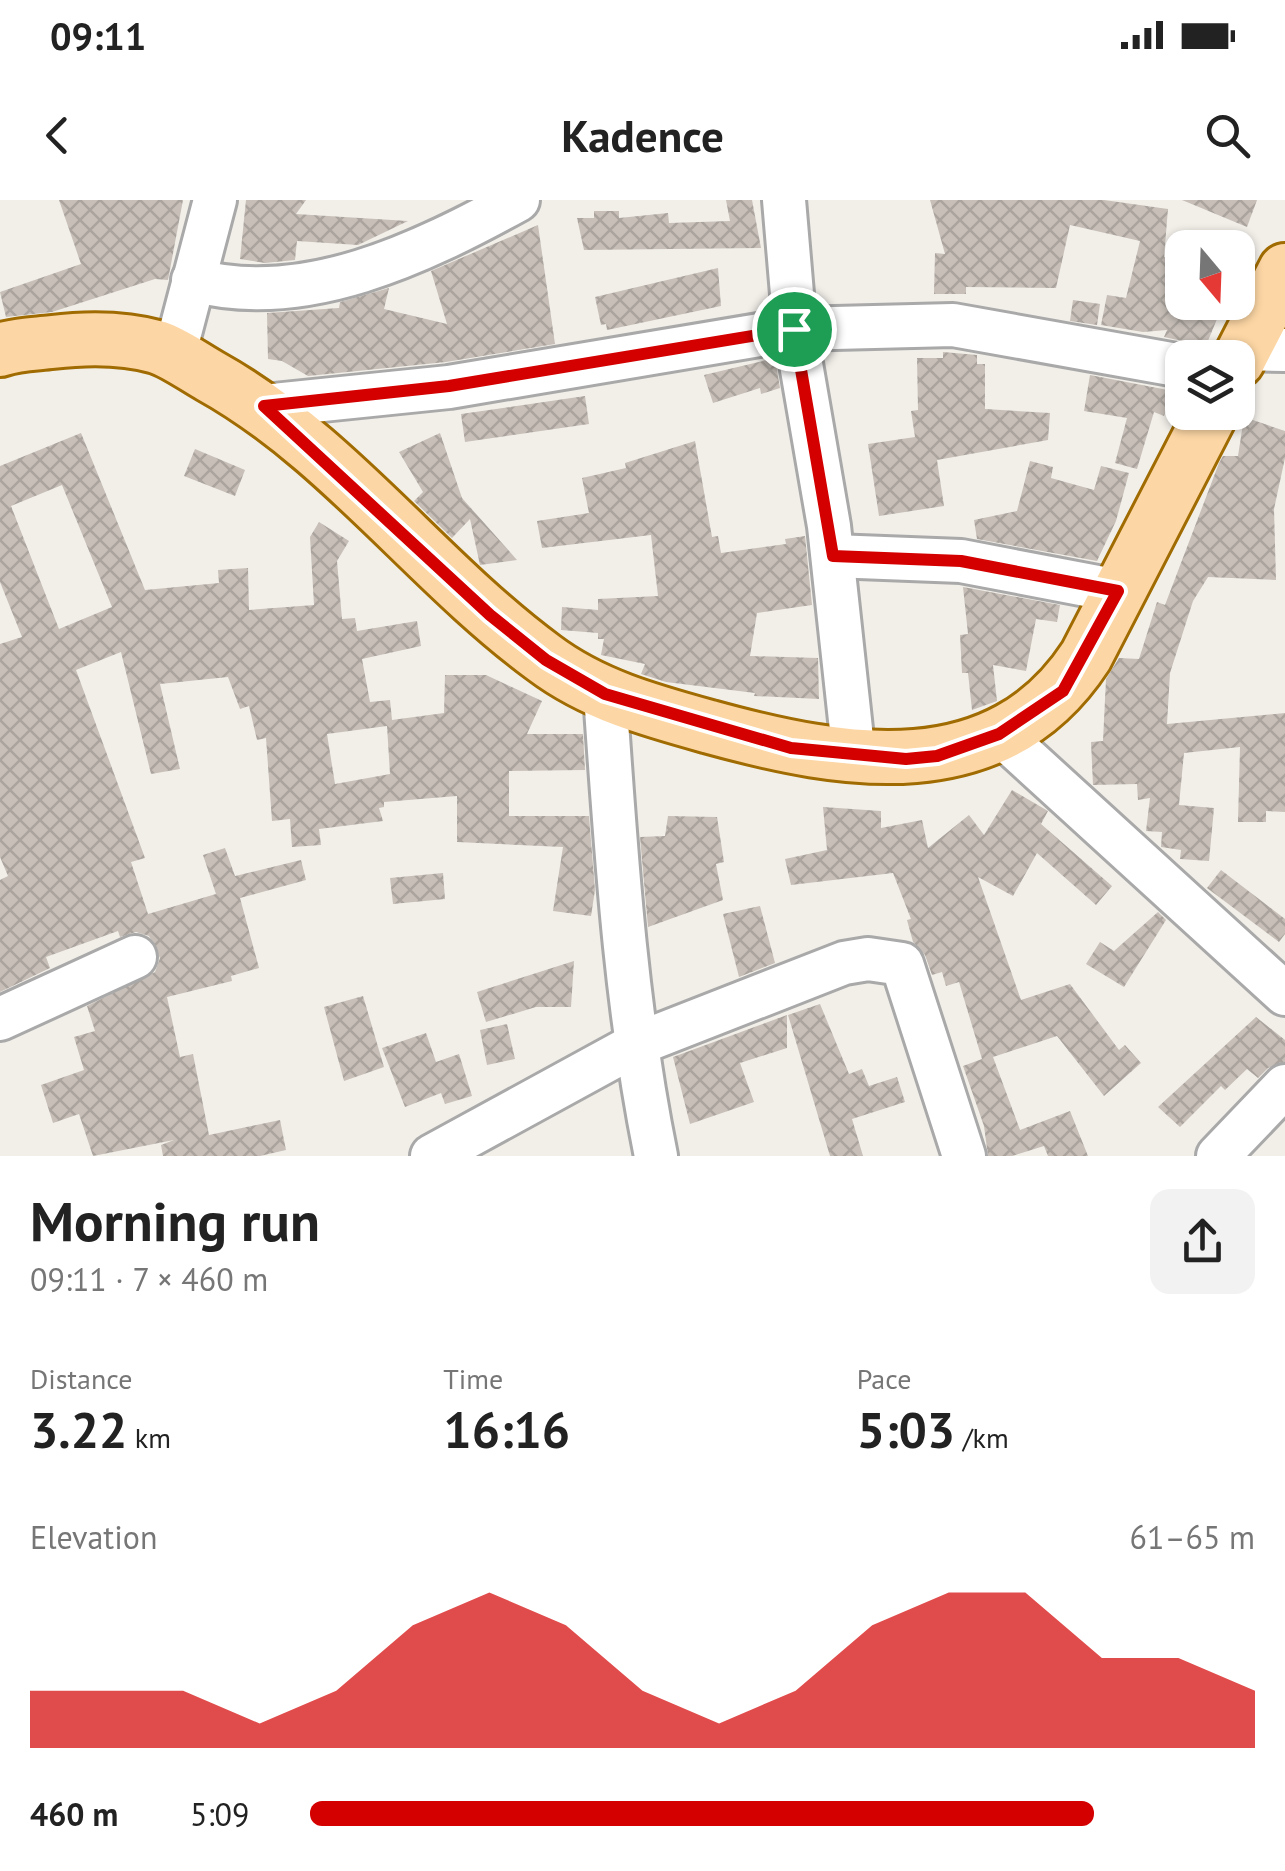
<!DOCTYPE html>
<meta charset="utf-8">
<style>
body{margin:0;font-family:"PT Sans",sans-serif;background:#f2f2f2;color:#222;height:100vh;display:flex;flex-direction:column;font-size:38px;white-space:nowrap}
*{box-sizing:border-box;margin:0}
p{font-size:32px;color:#767676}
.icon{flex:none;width:55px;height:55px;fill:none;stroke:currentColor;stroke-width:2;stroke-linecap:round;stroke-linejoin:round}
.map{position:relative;height:956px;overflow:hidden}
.side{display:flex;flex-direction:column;background:#fff;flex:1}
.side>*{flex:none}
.needle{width:65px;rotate:161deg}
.buttons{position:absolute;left:1165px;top:30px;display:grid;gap:20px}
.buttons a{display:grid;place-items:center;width:90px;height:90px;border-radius:20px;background:#fff;box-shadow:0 2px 8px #0004;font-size:50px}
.pin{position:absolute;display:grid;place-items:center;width:85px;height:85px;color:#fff;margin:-42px;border:5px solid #fff;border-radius:50%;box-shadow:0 2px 10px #0007}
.round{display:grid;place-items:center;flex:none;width:105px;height:105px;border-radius:20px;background:#f2f2f2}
.overview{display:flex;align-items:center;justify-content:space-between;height:170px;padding:0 30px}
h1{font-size:55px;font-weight:800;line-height:75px}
.figures{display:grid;grid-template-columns:repeat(3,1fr);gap:15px;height:170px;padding:10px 30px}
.figures div{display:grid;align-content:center}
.figures b{font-size:50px;font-weight:800}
.figures small{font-size:28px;font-weight:400}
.figures p{font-size:28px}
.chart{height:280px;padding:20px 30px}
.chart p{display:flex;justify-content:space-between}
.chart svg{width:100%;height:180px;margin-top:10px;fill:#d40000;opacity:.7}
ul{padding:0 30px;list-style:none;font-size:32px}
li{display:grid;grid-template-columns:160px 120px 1fr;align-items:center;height:75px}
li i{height:25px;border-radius:12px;background:#d40000}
.status{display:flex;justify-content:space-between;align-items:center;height:70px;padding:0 50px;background:#fff;direction:ltr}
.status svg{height:28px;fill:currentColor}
header{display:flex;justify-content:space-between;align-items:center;height:130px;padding:0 30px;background:#fff;font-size:45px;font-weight:800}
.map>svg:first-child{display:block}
.building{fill:url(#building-cross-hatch);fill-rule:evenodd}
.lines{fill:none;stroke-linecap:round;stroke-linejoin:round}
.minor-casing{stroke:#a9a9a9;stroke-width:48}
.major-casing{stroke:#a06b00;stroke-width:58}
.minor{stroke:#fff;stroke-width:42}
.major{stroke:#fcd6a4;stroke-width:52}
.route-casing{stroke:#fff;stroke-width:20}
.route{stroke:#d40000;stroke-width:12}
</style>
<div class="status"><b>09:11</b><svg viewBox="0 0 49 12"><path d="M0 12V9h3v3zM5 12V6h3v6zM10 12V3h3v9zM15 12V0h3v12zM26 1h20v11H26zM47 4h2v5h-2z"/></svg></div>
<header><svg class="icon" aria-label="back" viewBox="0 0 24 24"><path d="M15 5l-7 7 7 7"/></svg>Kadence<svg class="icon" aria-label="search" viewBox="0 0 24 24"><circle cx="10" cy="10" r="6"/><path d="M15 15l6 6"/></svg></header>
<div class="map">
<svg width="1285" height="956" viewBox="0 0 1285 956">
<defs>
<pattern id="building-cross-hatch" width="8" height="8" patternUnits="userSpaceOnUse" patternTransform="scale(2.5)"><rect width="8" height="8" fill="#c7bfb8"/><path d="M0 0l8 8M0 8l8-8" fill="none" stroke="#aba49e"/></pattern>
</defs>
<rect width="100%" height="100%" fill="#f2efe9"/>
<!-- building -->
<g class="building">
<path d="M59 0H183L168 80 155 79 52 112 6 117 0 92 81 64Z"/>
<path d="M246 0H306L296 14 408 21 358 45 297 41 295 60 265 63 240 59Z"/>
<path d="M726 0H752L761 48 584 50 577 18H594V11H619V18L668 13 669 23 730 21Z"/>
<path d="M930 0H1104L1168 9 1164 57 1182 61V102H1224L1203 153 1187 142 1164 137 1167 130 1143 132 1101 125 1107 95 1126 98 1140 41 1070 25 1056 88 966 87V94H934L935 53 945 54Z"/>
<path d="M1182 0H1257L1247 27Z"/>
<path d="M538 25 555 144 446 162 308 176 282 161 268 159 267 113 339 108 340 102 389 88 384 109 447 124 431 71Z"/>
<path d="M718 68 721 106 607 130 606 124 601 125 595 97Z"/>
<path d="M1073 100 1100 104 1097 125 1070 121Z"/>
<path d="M943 152 977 155V164H985V209L1050 213 1048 240 937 260 944 306 879 316 868 244 915 237 911 211 918 210 917 158H943Z"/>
<path d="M775 158 780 188 761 194 760 188 713 203 704 175Z"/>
<path d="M1090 175 1173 191 1164 216 1154 212 1137 269 1115 263 1127 218 1084 211Z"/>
<path d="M585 196 589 224 465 242 461 214Z"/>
<path d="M1244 217 1285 231V258L1274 309 1276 380 1208 377 1193 401 1170 473 1167 524 1285 513V612L1266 611V622H1238L1240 547 1184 553 1179 605 1214 608 1209 661 1180 659 1181 650 1161 647 1162 632 1146 631 1150 598 1138 600 1137 584 1093 585 1091 542 1103 541 1106 479 1119 458 1139 459 1157 402 1165 405 1219 263 1223 256H1238Z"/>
<path d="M81 233 145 390 219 383 218 370 248 368 249 410 314 405 310 337 319 322 349 341 337 361 342 419 355 418 357 431 417 421 421 446 362 459 370 502 390 500 392 520 444 513 445 475H486L542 501 527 534H583L585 570 509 571V616H589L595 690 591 716 553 711 563 647 457 642V596L384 602V607L379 608 383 621 319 629 321 645 292 647 290 619 272 621 266 538 257 540 249 506 240 509 228 477 160 484 180 569 151 574 121 452 76 470 145 658 131 662 148 714 216 694 203 655 225 648 235 676 301 660 306 680 240 698 259 768 231 776 232 781 167 797 180 857 193 854 209 935 280 920 286 950 260 956H163L161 945 174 940 93 956 79 914 53 923 41 885 84 870 74 837 95 831 87 806 155 772 160 758 149 736 136 732 120 737 118 731 46 757 50 768 0 792V680L8 676 0 657V444L22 437 0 382V266ZM62 285 112 407 59 429 11 306ZM387 526 390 574 335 584 327 534Z"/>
<path d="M440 233 462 298 517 360 480 365 470 319 452 338 414 301 423 292 399 252Z"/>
<path d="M695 241 712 337 718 336 721 353 786 344 785 339 805 336 812 405 757 413 750 456 818 458 819 499 754 496 755 493 666 482 641 474 645 464 601 455 604 439H598V433L561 430 562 407 598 410V399L658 396 651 335 542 348 537 321 589 313 582 278 626 268 625 263Z"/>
<path d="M195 249 245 270 235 296 184 276Z"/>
<path d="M1030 261 1053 267 1051 278 1094 290 1101 266 1129 273 1116 321 1097 361 977 339 974 320 1017 311Z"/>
<path d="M963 387 1060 405 1057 422 1036 419 1026 471 993 465 997 501 972 510 968 473H962L960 435 968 434Z"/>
<path d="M1012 590 1048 611 1041 624 1112 686 1096 705 1037 653 1013 696 978 677 1021 800 1070 784 1119 850 1125 845 1141 863 1104 896 1057 836 993 857 1020 930 1070 911 1088 956H1048L1044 946 1012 956H988L984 926 963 866 982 859 959 782 946 786 942 772 932 775 925 755 913 742 907 720 911 719 893 673 791 685 785 659 827 650 823 607 881 611V628L922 620 928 648 969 615 984 635Z"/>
<path d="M668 616 717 617 724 662 716 664 723 700 648 727 640 637 665 636Z"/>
<path d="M1221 670 1285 719V734L1279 742 1207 688Z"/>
<path d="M443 673 445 699 393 704 390 678Z"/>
<path d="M760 706 775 763 739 777 723 714Z"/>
<path d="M1158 712 1166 720 1124 787 1086 764 1100 742 1114 751Z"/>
<path d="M574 761 571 807H536L486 822 477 792Z"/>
<path d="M363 796 384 867 344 881 324 807Z"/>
<path d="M820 804 849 874 862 869 869 886 897 877 905 902 852 919 863 956H830L788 815Z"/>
<path d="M787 815V848L740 863 754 902 690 924 673 857Z"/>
<path d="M1256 817 1285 840V862L1268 868 1258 878 1247 869 1225 890 1221 886 1180 927 1158 907Z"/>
<path d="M507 824 515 859 487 865 480 830Z"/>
<path d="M426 833 436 862 459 854 472 896 445 904 441 893 405 907 382 848Z"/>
</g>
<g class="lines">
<!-- minor casing -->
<g class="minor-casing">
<g id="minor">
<path d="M784 0 795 129 829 326 854 557"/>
<path d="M193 80C304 110 422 53 518 0"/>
<path d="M1243 149 1285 150"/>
<path d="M174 156 215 0"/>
<path d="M264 206 449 187 795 129 953 125 1182 166"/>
<path d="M833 356 961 361 1118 391"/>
<path d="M605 494C616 649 625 804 656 956"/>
<path d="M999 533 1285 794"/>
<path d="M0 819 135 757"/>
<path d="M432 956 637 844 844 763 868 759 902 764 964 956"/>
<path d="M1218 956 1285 886"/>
</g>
</g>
<!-- major casing -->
<g class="major-casing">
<g id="major">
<path d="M0 150C16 144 35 144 52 142 85 138 125 138 157 147 175 153 194 167 210 176 338 247 427 372 544 458 593 495 652 511 710 527 844 564 998 591 1086 456L1212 212"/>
<path d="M1238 161 1285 70"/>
</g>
</g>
<!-- minor -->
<use href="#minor" class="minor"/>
<!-- major -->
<use href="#major" class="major"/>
</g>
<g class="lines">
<!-- route casing -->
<g class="route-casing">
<path id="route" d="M794 129 833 356 961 361 1118 391 1063 491 999 534 937 556 906 559 791 548 605 494 546 460 490 415 264 206 449 186Z"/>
</g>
<!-- route -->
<use href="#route" class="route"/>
</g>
</svg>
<div class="buttons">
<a><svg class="needle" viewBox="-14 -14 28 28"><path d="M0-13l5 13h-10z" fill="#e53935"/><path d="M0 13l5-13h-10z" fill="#767676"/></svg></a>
<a><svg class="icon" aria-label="layers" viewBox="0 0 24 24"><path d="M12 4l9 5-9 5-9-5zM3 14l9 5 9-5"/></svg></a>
</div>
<div class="pin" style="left:794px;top:129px;background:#1e9e55"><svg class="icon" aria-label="arrive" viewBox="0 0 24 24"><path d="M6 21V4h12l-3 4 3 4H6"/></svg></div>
</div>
<section class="side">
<div class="overview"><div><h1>Morning run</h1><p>09:11 · 7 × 460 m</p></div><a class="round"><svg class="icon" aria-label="share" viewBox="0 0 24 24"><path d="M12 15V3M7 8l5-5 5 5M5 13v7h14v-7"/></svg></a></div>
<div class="figures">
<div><p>Distance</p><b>3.22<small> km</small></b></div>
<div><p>Time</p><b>16:16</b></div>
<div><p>Pace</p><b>5:03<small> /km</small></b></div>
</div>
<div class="chart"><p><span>Elevation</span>61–65 m</p>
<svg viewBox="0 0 160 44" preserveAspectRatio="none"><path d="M0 44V30L10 30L20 30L30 38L40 30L50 14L60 6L70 14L80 30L90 38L100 30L110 14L120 6L130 6L140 22L150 22L160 30V44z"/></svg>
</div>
<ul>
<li><b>460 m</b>5:09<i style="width:83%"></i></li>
</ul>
</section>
